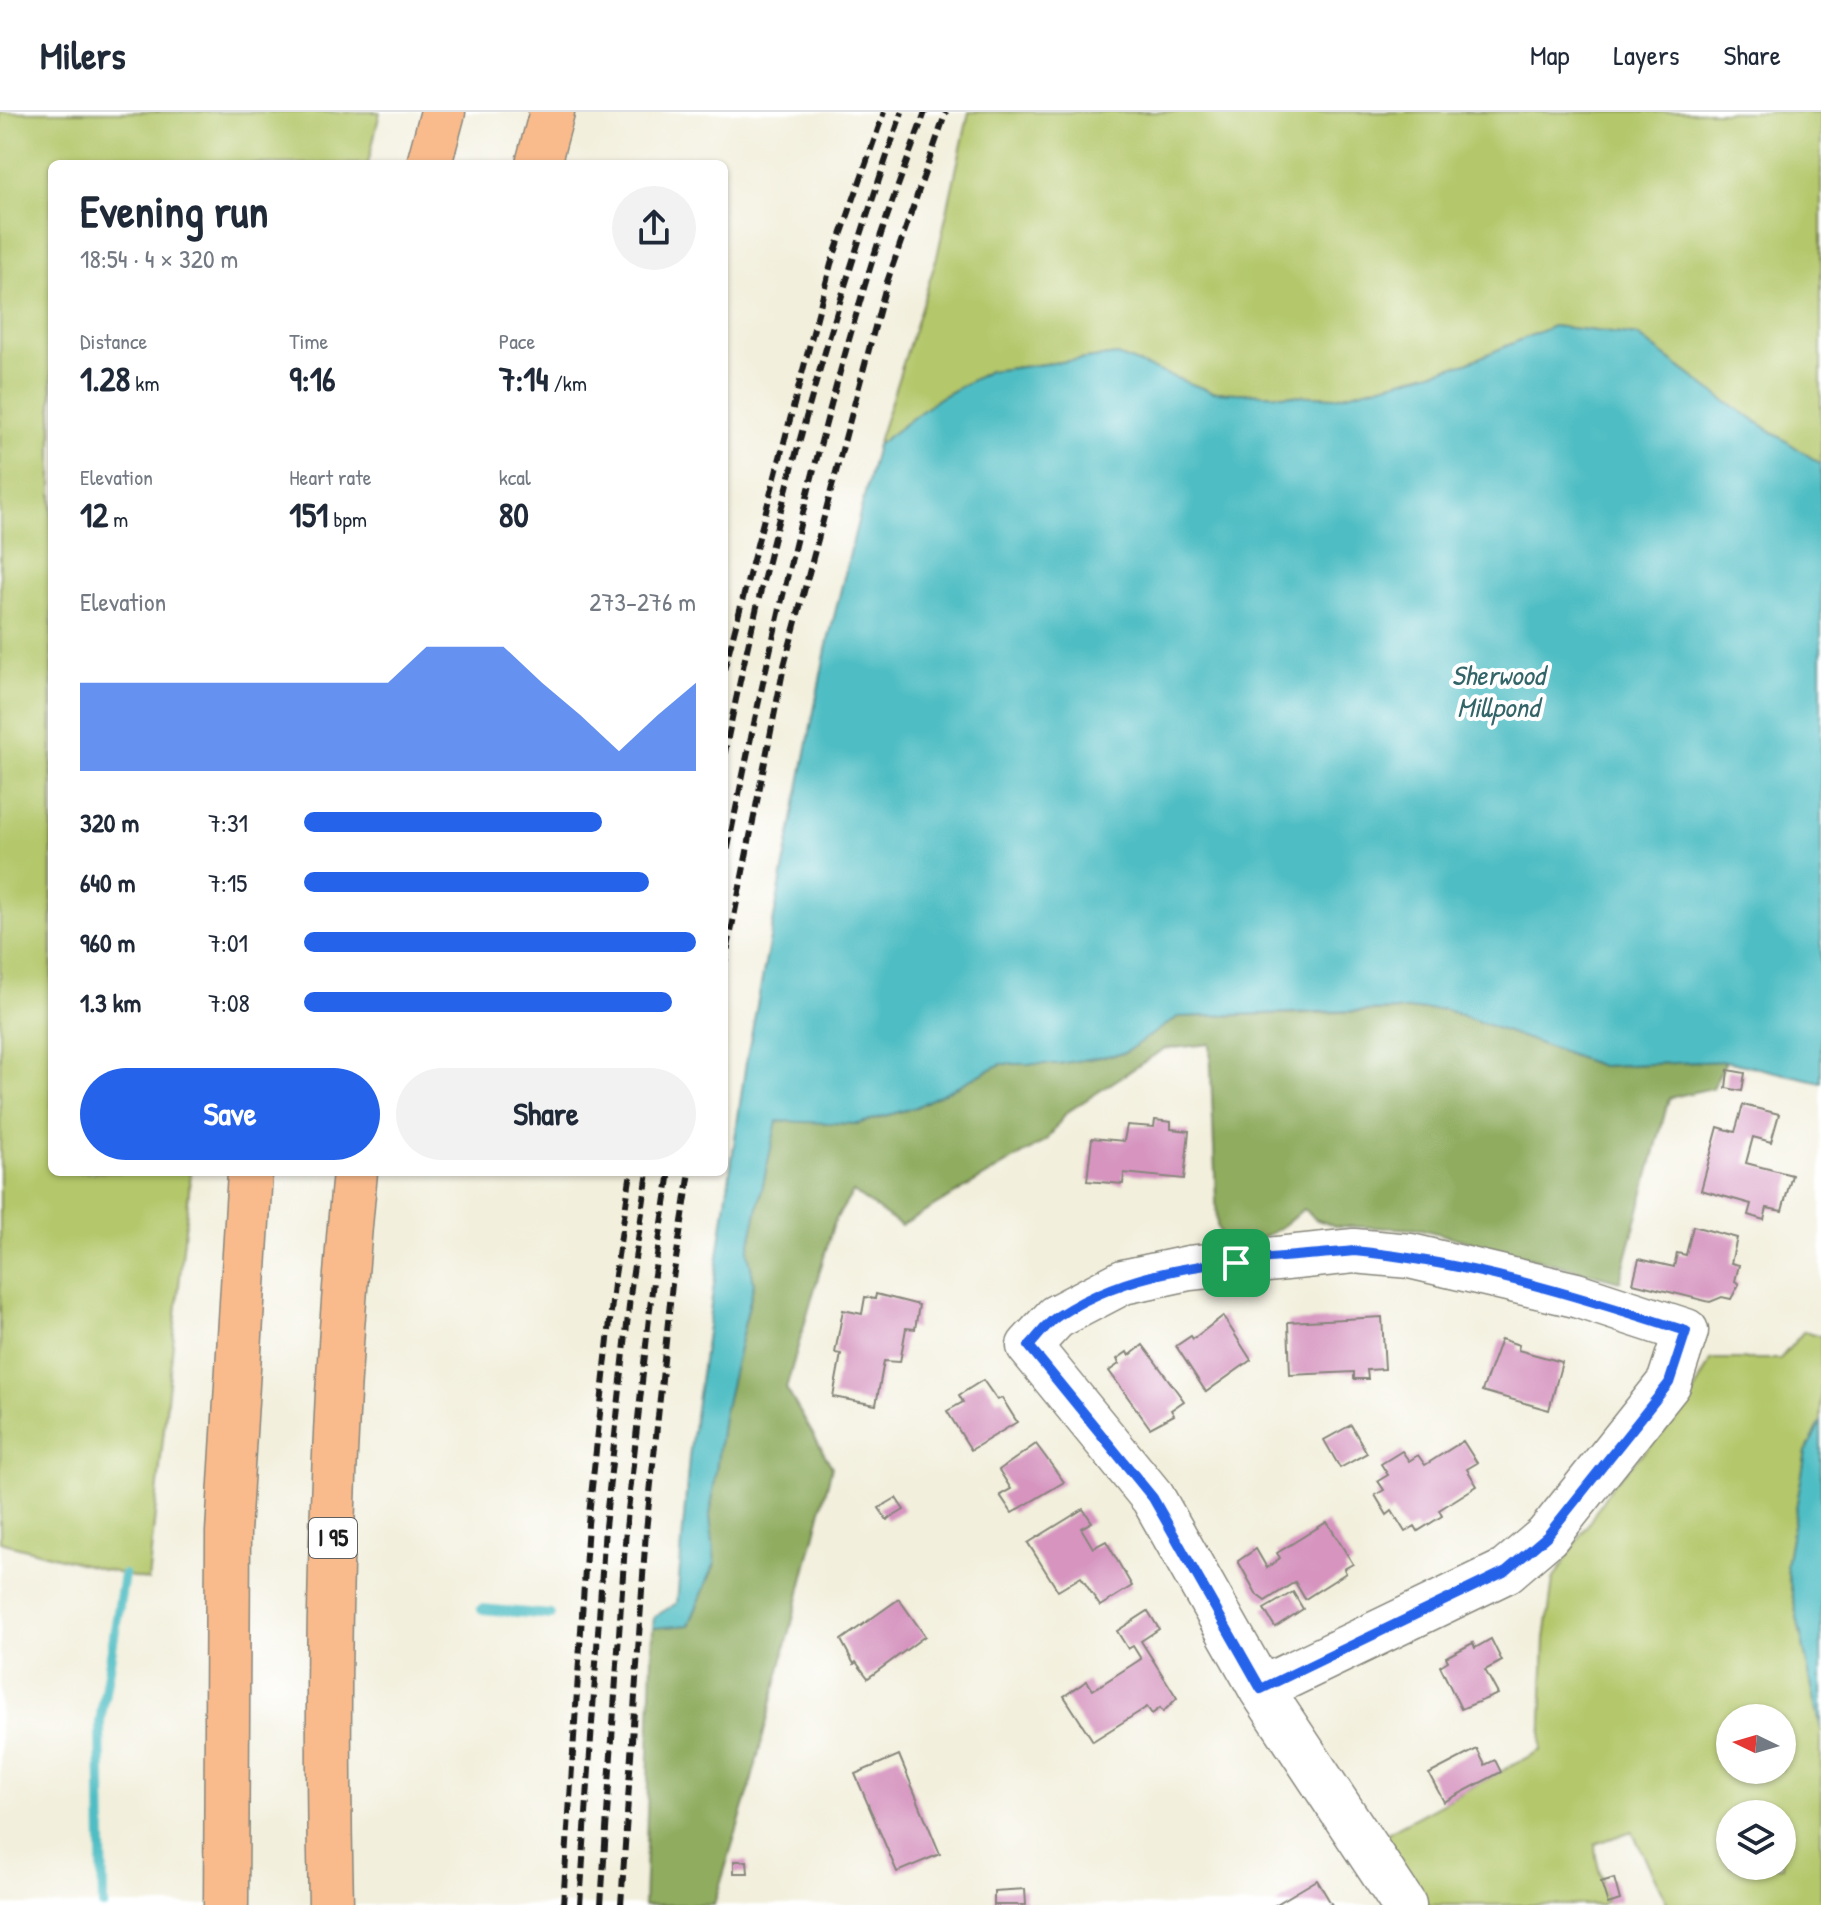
<!DOCTYPE html>
<meta charset="utf-8">
<style>
body{margin:0;font-family:"Patrick Hand",sans-serif;background:#f2f2f3;color:#1f2937;height:100vh;display:flex;flex-direction:column;font-size:30px;white-space:nowrap}
*{box-sizing:border-box;margin:0}
p{font-size:26px;color:#747a83}
.icon{flex:none;width:44px;height:44px;fill:none;stroke:currentColor;stroke-width:2;stroke-linecap:round;stroke-linejoin:round}
.map{position:relative;flex:1;overflow:hidden}
.details{position:absolute;left:48px;top:48px;width:680px;height:1016px;display:flex;flex-direction:column;background:#fff;border-radius:12px;box-shadow:0 2px 6px #0004}
.details>*{flex:none}
.needle{width:52px;rotate:275deg}
.controls{position:absolute;left:1716px;top:1592px;display:grid;gap:16px}
.controls a{display:grid;place-items:center;width:80px;height:80px;border-radius:50%;background:#fff;box-shadow:0 2px 6px #0004;font-size:40px}
.pin{position:absolute;display:grid;place-items:center;width:68px;height:68px;color:#fff;margin:-34px;border-radius:16px;box-shadow:0 4px 12px #0006}
.round{display:grid;place-items:center;flex:none;width:84px;height:84px;border-radius:42px;background:#f2f2f3}
.head{display:flex;align-items:center;justify-content:space-between;height:136px;padding:0 32px}
h1{font-size:44px;font-weight:700;line-height:60px}
.figures{display:grid;grid-template-columns:repeat(3,1fr);gap:12px;height:136px;padding:8px 32px}
.figures div{display:grid;align-content:center}
.figures b{font-size:34px;font-weight:700}
.figures small{font-size:22px;font-weight:400}
.figures p{font-size:22px}
.chart{height:224px;padding:16px 32px}
.chart p{display:flex;justify-content:space-between}
.chart svg{width:100%;height:144px;margin-top:8px;fill:#2563eb;opacity:.7}
.cta{display:flex;gap:16px;margin-top:auto;padding:16px 32px}
.cta a{flex:1;height:92px;border-radius:48px;background:#2563eb;color:#fff;font-size:32px;font-weight:700;line-height:92px;text-align:center}
.cta a+a{background:#f2f2f3;color:#1f2937}
ul{padding:0 32px;list-style:none;font-size:26px}
li{display:grid;grid-template-columns:128px 96px 1fr;align-items:center;height:60px}
li i{height:20px;border-radius:10px;background:#2563eb}
header{display:flex;align-items:center;gap:48px;box-sizing:border-box;height:112px;padding:0 40px;background:#fff;border-bottom:2px solid #e0e1e3}
header strong{font-size:38px}
nav{display:flex;gap:44px;margin-inline-start:auto;font-size:28px}
.map>svg:first-child{display:block}
.green{fill:#b4c76a;stroke:#687243;stroke-width:2;fill-rule:evenodd}
.forest{fill:#8fac5e;stroke:#56643d;stroke-width:2}
.water{fill:#4fbec4;stroke:#366d70;stroke-width:2}
.lines{fill:none;stroke-linecap:round;stroke-linejoin:round}
.stream{stroke:#4fbec4;stroke-width:10}
.building{fill:#d694bf}
.minor-casing{stroke:#87867c;stroke-width:47}
.highway-casing{stroke:#87867c;stroke-width:47}
.minor{stroke:#fff;stroke-width:44}
.highway{stroke:#fabb8c;stroke-width:44}
.rail{stroke:#1c1c1c;stroke-width:6;stroke-dasharray:12 6;stroke-linecap:butt}
.route-casing{stroke:#fff;stroke-width:16}
.route{stroke:#2563eb;stroke-width:10}
.labels{text-anchor:middle;stroke-width:8;stroke-linejoin:round;paint-order:stroke}
.shield{fill:#fff;stroke:#606060;stroke-width:2}
.shield-label{font-size:24px;font-weight:bold;fill:#1c1c1c}
.water-label{font-size:28px;font-style:italic;fill:#336568;stroke:#fff}
</style>
<header>
<strong>Milers</strong>
<nav><a>Map</a><a>Layers</a><a>Share</a></nav>
</header>
<div class="map">
<svg width="1821" height="1793" viewBox="0 0 1821 1793">
<rect width="100%" height="100%" fill="#fff"/>
<filter id="ink" filterUnits="userSpaceOnUse"><feTurbulence type="fractalNoise" baseFrequency=".0125" numOctaves="2"/><feDisplacementMap in="SourceGraphic" scale="16" xChannelSelector="R" yChannelSelector="G"/><feConvolveMatrix kernelMatrix="1 2 1 2 8 2 1 2 1" color-interpolation-filters="sRGB"/></filter>
<filter id="wash" filterUnits="userSpaceOnUse"><feTurbulence type="fractalNoise" baseFrequency=".006" numOctaves="4" result="noise"/><feDisplacementMap in="SourceGraphic" scale="32" xChannelSelector="R" yChannelSelector="G"/><feGaussianBlur stdDeviation="1.8" result="paint"/><feColorMatrix in="noise" values="0 0 0 0 0 0 0 0 0 0 0 0 0 0 0 0 0 1.4 0 .05"/><feComposite in="paint" operator="in"/></filter>
<g filter="url(#wash)">
<rect width="100%" height="100%" fill="#f2efdc"/>
<!-- green -->
<g class="green">
<path d="M0 0H380L368 52H52V1060H191L148 1469 0 1430Z"/>
<path d="M969 0H1821V352L1725 289 1638 224 1553 214 1467 251 1336 285 1212 280 1117 243 989 259 939 286 877 333 937 145Z"/>
<path d="M1804 1219 1821 1224V1309L1806 1340 1786 1453 1821 1617V1793H1668L1632 1719 1595 1732C1595 1753 1604 1767 1606 1789L1600 1793H1427L1383 1723 1541 1638 1545 1527 1553 1468 1613 1372 1685 1298 1711 1247H1780ZM1730 1606H1782V1658H1730ZM1730 1702H1782V1754H1730Z"/>
</g>
<!-- forest -->
<path class="forest" d="M1444 897 1601 954 1726 949 1712 976 1669 986 1620 1169 1421 1117 1336 1114 1317 1108 1303 1097C1281 1118 1258 1132 1227 1134L1217 1115 1210 932 1164 937 1066 1001 1047 1028 901 1114 853 1080 834 1110 786 1276 832 1355 750 1675 714 1793H644L653 1516 689 1513 715 1452 710 1404 723 1304 754 1171 748 1140 777 1008 857 1012 916 995 1001 952H1058L1124 941 1178 905Z"/>
<!-- water -->
<g class="water">
<path d="M1553 214 1638 224 1725 289 1821 352V970L1726 949 1601 954 1444 897 1314 900 1178 905 1124 941 1058 952H1001L916 995 857 1012 777 1009 748 1140 754 1171 723 1304 710 1404 715 1451 689 1513 653 1516 654 1505 677 1491 689 1345 746 950 826 537 877 333 939 286 989 259 1117 243 1212 280 1336 285 1467 251Z"/>
<path d="M1821 1309V1617L1786 1453 1806 1340Z"/>
</g>
<g class="lines">
<!-- stream -->
<g class="stream">
<path d="M482 1497 550 1503"/>
<path d="M103 1793 100 1610 124 1463"/>
</g>
</g>
<g id="blocks">
<!-- building -->
<g class="building">
<path d="M1728 958 1745 961 1742 979 1726 976Z"/>
<path d="M1743 993 1779 1002 1771 1030 1753 1025 1746 1051 1792 1063 1782 1099 1767 1096 1764 1108 1748 1103 1751 1092 1701 1078 1718 1015 1735 1020Z"/>
<path d="M1155 1008 1171 1010V1017L1189 1019 1184 1067 1124 1061 1123 1072 1087 1069 1092 1026 1124 1029 1127 1013 1154 1015Z"/>
<path d="M1693 1114 1737 1126 1731 1151 1739 1153 1735 1169 1739 1172 1731 1187 1722 1185 1710 1190 1633 1171 1639 1147 1674 1155 1677 1141 1686 1143Z"/>
<path d="M876 1182 919 1193 915 1217 906 1216 900 1250 884 1249 876 1293 833 1285 841 1242 835 1241 843 1198 862 1202 865 1185 875 1187Z"/>
<path d="M1223 1204 1251 1248 1206 1280 1176 1234 1191 1224 1193 1227Z"/>
<path d="M1382 1205 1385 1257 1367 1258 1368 1267H1354V1260L1290 1263 1288 1210Z"/>
<path d="M1501 1227 1519 1233 1518 1238 1562 1250 1549 1298 1482 1279Z"/>
<path d="M1143 1233 1184 1289 1171 1298 1174 1303 1150 1316 1109 1259 1119 1252 1117 1247 1127 1240 1129 1244Z"/>
<path d="M983 1268 997 1288 1002 1286 1017 1310 971 1338 947 1299 963 1290 959 1283Z"/>
<path d="M1351 1313 1367 1341 1340 1356 1324 1328Z"/>
<path d="M1463 1329 1477 1351 1467 1357 1477 1374 1439 1398 1442 1404 1418 1419 1415 1414 1405 1420 1392 1399 1387 1403 1375 1383 1384 1378 1378 1369 1388 1363 1381 1352 1402 1339 1409 1349 1418 1343 1425 1353Z"/>
<path d="M1036 1332 1064 1370 1012 1401 1000 1383 1011 1377 999 1358Z"/>
<path d="M896 1386 904 1398 887 1408 879 1396Z"/>
<path d="M1083 1397 1092 1410 1081 1416 1093 1436 1106 1429 1132 1474 1100 1494 1081 1465 1058 1479 1028 1431Z"/>
<path d="M1327 1410 1353 1452 1344 1457 1346 1461 1305 1487 1295 1470 1265 1489 1257 1483 1238 1449 1256 1437 1267 1456 1280 1446 1277 1441Z"/>
<path d="M1293 1480 1303 1497 1275 1515 1264 1497Z"/>
<path d="M899 1487 925 1524 868 1566 856 1550 854 1552 841 1528Z"/>
<path d="M1148 1499 1159 1517 1141 1529 1177 1586 1163 1600 1160 1596 1152 1602 1147 1595 1093 1629 1064 1584 1087 1569 1093 1578 1141 1547 1133 1534 1128 1537 1117 1519Z"/>
<path d="M1491 1527 1502 1549 1485 1558 1498 1582 1461 1597 1440 1554 1448 1549 1446 1545 1473 1531 1475 1536Z"/>
<path d="M1477 1637 1485 1653 1495 1648 1501 1660 1444 1690 1429 1662Z"/>
<path d="M899 1643 940 1742 897 1760 855 1662Z"/>
<path d="M734 1749H747L748 1761H734Z"/>
<path d="M1614 1766 1620 1788 1608 1792 1601 1770Z"/>
<path d="M1317 1768 1332 1793H1275Z"/>
<path d="M1025 1777 1026 1793H994V1779Z"/>
</g>
</g>
</g>
<g filter="url(#ink)">
<use href="#blocks" fill-opacity="0" stroke="#87867c" stroke-width="2"/>
<g class="lines">
<!-- minor casing -->
<g class="minor-casing">
<path id="minor" d="M1261 1577 1506 1459 1547 1424 1669 1271 1686 1219 1576 1183 1410 1144 1354 1139 1189 1156 1123 1170 1056 1205 1029 1234 1153 1386 1261 1577 1404 1793"/>
</g>
<!-- highway casing -->
<g class="highway-casing">
<g id="highway">
<path d="M429 52 443 0"/>
<path d="M538 52 552 0"/>
<path d="M226 1793 228 1420 250 1060"/>
<path d="M331 1793C325 1549 331 1303 355 1060"/>
</g>
</g>
<!-- minor -->
<use href="#minor" class="minor"/>
<!-- highway -->
<use href="#highway" class="highway"/>
<!-- rail -->
<g class="rail">
<path d="M724 558 831 152 884 0"/>
<path d="M724 645C768 426 829 211 902 0"/>
<path d="M724 755C764 557 809 360 867 166 884 110 905 55 925 0"/>
<path d="M724 855 784 554 887 170 946 0"/>
<path d="M563 1793 588 1412 615 1163 631 1060"/>
<path d="M580 1793 605 1415 632 1167 648 1060"/>
<path d="M601 1793 626 1417 653 1169 670 1060"/>
<path d="M621 1793 646 1419 672 1172 690 1060"/>
</g>
</g>
</g>
<g class="lines" filter="url(#ink)">
<!-- route casing -->
<g class="route-casing">
<path id="route" d="M1354 1139C1468 1150 1578 1184 1686 1219L1669 1271 1547 1424 1506 1459 1261 1577 1153 1386 1029 1234C1038 1225 1047 1211 1058 1204 1144 1147 1255 1149 1354 1139Z"/>
</g>
<!-- route -->
<use href="#route" class="route"/>
</g>
<g class="labels">
<!-- shield labels -->
<rect class="shield" x="309" y="1406" width="48" height="40" rx="6"/>
<g class="shield-label">
<text x="333" y="1434">I 95</text>
</g>
<!-- water labels -->
<g class="water-label">
<text x="1498" y="573">Sherwood<tspan x="1498" dy="32">Millpond</tspan></text>
</g>
</g>
</svg>
<div class="controls">
<a><svg class="needle" viewBox="-14 -14 28 28"><path d="M0-13l5 13h-10z" fill="#e53935"/><path d="M0 13l5-13h-10z" fill="#747a83"/></svg></a>
<a><svg class="icon" aria-label="layers" viewBox="0 0 24 24"><path d="M12 4l9 5-9 5-9-5zM3 14l9 5 9-5"/></svg></a>
</div>
<div class="pin" style="left:1236px;top:1151px;background:#1e9e55"><svg class="icon" aria-label="arrive" viewBox="0 0 24 24"><path d="M6 21V4h12l-3 4 3 4H6"/></svg></div>
<section class="details">
<div class="head"><div><h1>Evening run</h1><p>18:54 · 4 × 320 m</p></div><a class="round"><svg class="icon" aria-label="share" viewBox="0 0 24 24"><path d="M12 15V3M7 8l5-5 5 5M5 13v7h14v-7"/></svg></a></div>
<div class="figures">
<div><p>Distance</p><b>1.28<small> km</small></b></div>
<div><p>Time</p><b>9:16</b></div>
<div><p>Pace</p><b>7:14<small> /km</small></b></div>
</div>
<div class="figures">
<div><p>Elevation</p><b>12<small> m</small></b></div>
<div><p>Heart rate</p><b>151<small> bpm</small></b></div>
<div><p>kcal</p><b>80</b></div>
</div>
<div class="chart"><p><span>Elevation</span>273–276 m</p>
<svg viewBox="0 0 160 44" preserveAspectRatio="none"><path d="M0 44V17L10 17L20 17L30 17L40 17L50 17L60 17L70 17L80 17L90 6L100 6L110 6L120 17L130 27L140 38L150 27L160 17V44z"/></svg>
</div>
<ul>
<li><b>320 m</b>7:31<i style="width:76%"></i></li>
<li><b>640 m</b>7:15<i style="width:88%"></i></li>
<li><b>960 m</b>7:01<i style="width:100%"></i></li>
<li><b>1.3 km</b>7:08<i style="width:94%"></i></li>
</ul>
<div class="cta"><a>Save</a><a>Share</a></div>
</section>
</div>
